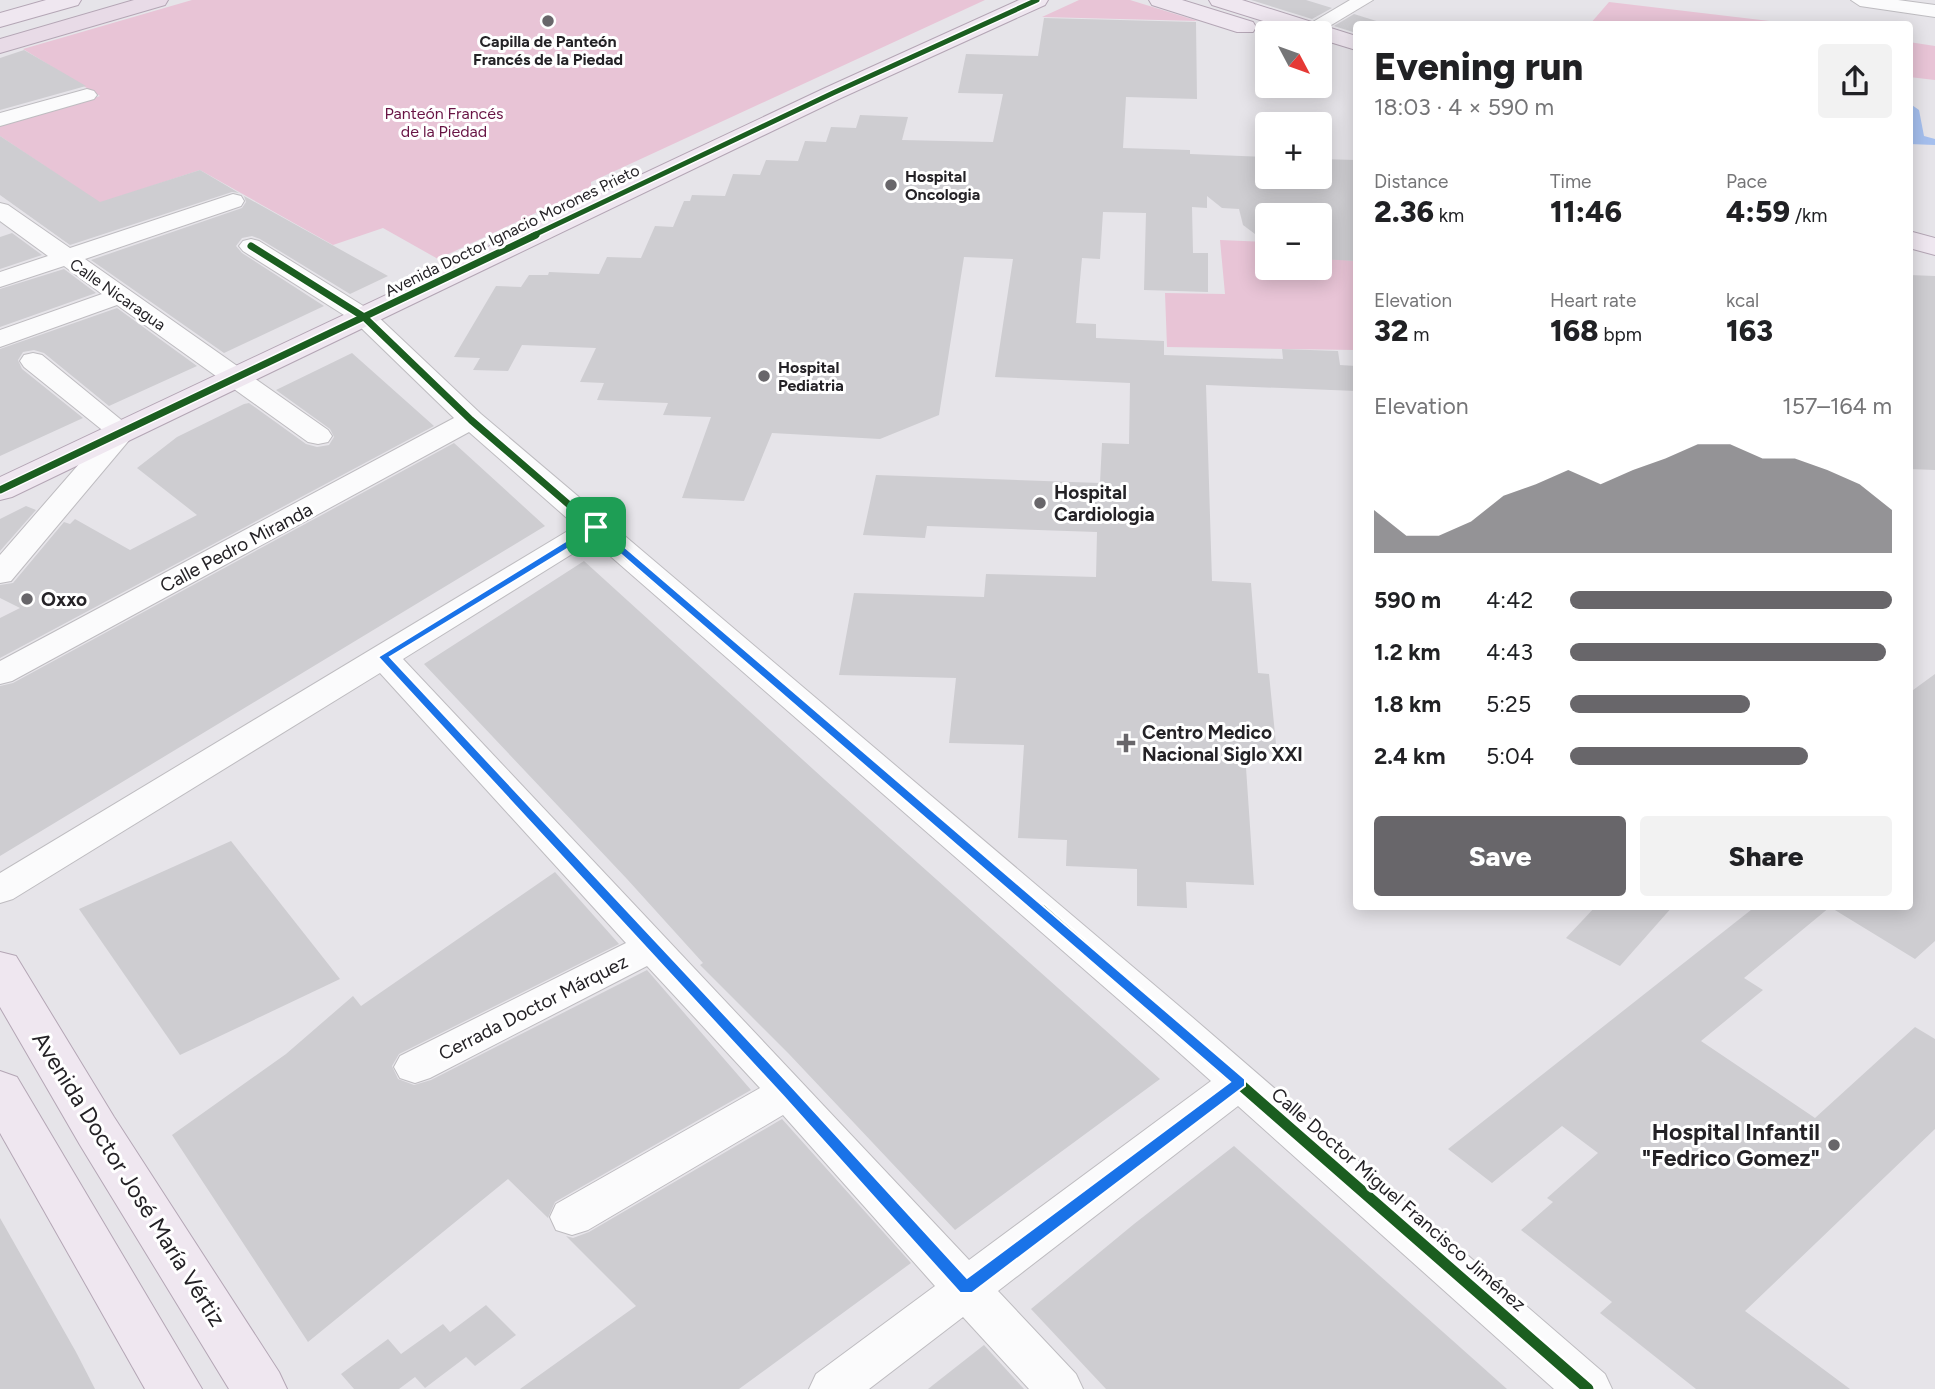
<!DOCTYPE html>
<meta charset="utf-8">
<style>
body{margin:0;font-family:Figtree,sans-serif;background:#f2f2f2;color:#202124;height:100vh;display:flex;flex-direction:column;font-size:26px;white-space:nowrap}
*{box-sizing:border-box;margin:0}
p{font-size:23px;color:#757577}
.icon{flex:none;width:38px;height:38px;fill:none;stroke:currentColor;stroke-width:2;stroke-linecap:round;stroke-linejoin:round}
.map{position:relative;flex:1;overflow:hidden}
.details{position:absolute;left:1353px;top:21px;width:560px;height:889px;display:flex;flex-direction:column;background:#fff;border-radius:7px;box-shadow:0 4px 18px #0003}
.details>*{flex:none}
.needle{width:46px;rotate:131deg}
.controls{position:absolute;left:1255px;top:21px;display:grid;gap:14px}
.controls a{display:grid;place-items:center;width:77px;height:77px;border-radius:7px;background:#fff;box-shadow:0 4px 18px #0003;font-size:35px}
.pin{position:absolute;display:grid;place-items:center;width:60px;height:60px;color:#fff;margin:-30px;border-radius:14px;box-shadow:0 4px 10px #0006}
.round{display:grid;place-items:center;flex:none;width:74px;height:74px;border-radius:7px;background:#f2f2f2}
.overview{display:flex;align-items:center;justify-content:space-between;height:119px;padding:0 21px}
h1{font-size:38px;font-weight:800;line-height:52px}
.stats{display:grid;grid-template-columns:repeat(3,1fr);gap:10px;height:119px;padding:7px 21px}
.stats div{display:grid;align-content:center}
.stats b{font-size:30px;font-weight:800}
.stats small{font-size:19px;font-weight:400}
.stats p{font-size:19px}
.chart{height:196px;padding:14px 21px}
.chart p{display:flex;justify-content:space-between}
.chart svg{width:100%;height:126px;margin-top:7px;fill:#68666a;opacity:.7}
.button{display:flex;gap:14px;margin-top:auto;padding:14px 21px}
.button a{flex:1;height:80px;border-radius:7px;background:#68666a;color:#fff;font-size:28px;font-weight:800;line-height:80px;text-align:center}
.button a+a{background:#f2f2f2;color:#202124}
ul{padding:0 21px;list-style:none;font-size:23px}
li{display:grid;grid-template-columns:112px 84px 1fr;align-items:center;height:52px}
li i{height:18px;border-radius:9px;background:#68666a}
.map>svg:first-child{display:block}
.green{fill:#e8c4d6}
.water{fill:#a5bfee}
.building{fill:#cecdd1}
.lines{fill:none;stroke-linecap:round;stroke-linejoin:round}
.minor-casing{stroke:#bebcc0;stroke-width:2}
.major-casing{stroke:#b4a6b5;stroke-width:2}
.highway-casing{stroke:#b4a6b5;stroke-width:2}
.minor{fill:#fbfbfc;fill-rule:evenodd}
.major{fill:#efe7f0;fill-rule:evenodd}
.highway{fill:#e8dbe7;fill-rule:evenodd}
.cycleway-far3-casing{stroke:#fff;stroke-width:8}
.cycleway-far2-casing{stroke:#fff;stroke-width:10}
.cycleway-far1-casing{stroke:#fff;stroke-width:13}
.cycleway-casing{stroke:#fff;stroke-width:16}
.cycleway-far3{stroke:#1b5e20;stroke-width:5}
.cycleway-far2{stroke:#1b5e20;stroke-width:7}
.cycleway-far1{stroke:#1b5e20;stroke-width:9}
.cycleway{stroke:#1b5e20;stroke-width:11}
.route{fill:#1a73e8;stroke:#fff;stroke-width:2;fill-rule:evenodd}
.poi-dot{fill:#68666a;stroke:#fff;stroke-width:2.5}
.labels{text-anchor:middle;stroke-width:6;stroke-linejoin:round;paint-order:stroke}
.far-poi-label{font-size:16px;font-weight:bold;fill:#242226;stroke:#fff;text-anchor:start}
.far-park-label{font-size:16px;fill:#681444;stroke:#fff}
.far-street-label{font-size:16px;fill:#242226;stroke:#fff}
.poi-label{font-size:19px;font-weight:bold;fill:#242226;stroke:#fff;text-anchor:start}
.street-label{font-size:19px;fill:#242226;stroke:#fff}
.near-poi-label{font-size:23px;font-weight:bold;fill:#242226;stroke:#fff;text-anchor:end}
.near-street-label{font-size:23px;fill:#242226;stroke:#fff}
</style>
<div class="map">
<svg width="1935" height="1389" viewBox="0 0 1935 1389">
<rect width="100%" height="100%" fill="#e6e4e9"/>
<!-- green -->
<g class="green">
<path d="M192 0H985L591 182V187L438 259 383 228 333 245 200 170 100 203 0 136V126L100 96 23 49Z"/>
<path d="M1079 0H1130L1198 21 1042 17Z"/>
<path d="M1609 2 1794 24H1590Z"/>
<path d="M1909 42 1935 46V80L1909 77Z"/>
<path d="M1220 240 1267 242V268H1320V258L1356 261V350L1167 347 1165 293 1225 294Z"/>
</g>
<!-- water -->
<path class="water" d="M1909 103 1919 110 1924 136 1935 139V145L1909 144Z"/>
<!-- building -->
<g class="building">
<path d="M1251 0H1306L1332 8 1312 19Z"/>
<path d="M1354 14 1386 24H1356V33L1334 26Z"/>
<path d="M1044 18 1196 22 1197 99 1126 97 1123 148 1190 150V154L1267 157V177H1320V159L1356 160V261L1320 259V215H1267V243L1243 225 1239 209 1222 208 1207 196V208L1192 207 1193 253H1208V292L1144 290 1146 213 1103 212 1100 259 1082 258 1076 323 1096 324V338L1164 341V355L1283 359 1282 349 1338 351 1340 365 1356 366V391L1206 385 1212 581 1251 583 1258 673 1269 674 1277 754 1245 753 1254 885 1186 882 1187 908 1137 906V869L1066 866 1067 840 1018 838 1024 745 949 743 956 678 839 675 854 593 984 597 986 574 1096 577 1097 532 927 526 925 538 863 535 876 475 1100 483 1102 443 1129 444 1130 383 995 377 1013 259 964 257 939 415 880 439 772 433 744 501 682 498 711 417 663 415 668 403 597 400 604 383 580 382 596 348 522 345 508 371 473 370 480 358 454 357 496 286 521 287 529 275H548L549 272 599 274 607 257 641 258 655 226 673 227 684 201H690L692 195 725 196 733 174 760 175 766 160 798 161 805 141 826 142 831 127 856 128 860 115 908 117 902 140 993 142 1003 94 958 93 966 54 1038 56Z"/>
<path d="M24 50 86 86 0 110V58Z"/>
<path d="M0 136 100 202 200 170 239 193 232 192 70 245 0 195Z"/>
<path d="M244 196 388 276 350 294 260 239 252 236 242 238 236 246 242 253 324 306 224 353 91 260 242 208 246 202Z"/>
<path d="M12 233 42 255 0 269V237Z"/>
<path d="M64 269 96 293 0 327V289Z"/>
<path d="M1909 275 1935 276V470L1909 469Z"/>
<path d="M117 308 197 366 109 406 44 353 34 350 23 352 18 360 22 369 83 418 0 456V349Z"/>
<path d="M352 353 434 426 0 658V618L20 608 0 598V585L13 583 64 522 70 524 75 519 130 550 197 515 137 468 177 437 244 404 249 403 306 444 317 447 329 445 334 437 330 429 276 390Z"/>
<path d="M454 443 545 526 0 856V686L13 683Z"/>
<path d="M26 506 36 510 0 551V519Z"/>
<path d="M584 561 825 780 1160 1079 955 1230 789 1054 700 965 703 963 627 879 424 664Z"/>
<path d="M1935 674V941L1915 959 1830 907 1744 978 1763 990 1701 1041 1815 1118 1915 1027 1935 1039V1129L1745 1311 1850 1389H1696L1600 1313 1612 1302 1521 1230 1553 1202 1547 1198 1598 1153 1562 1126 1492 1183 1448 1149 1756 906H1909V693Z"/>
<path d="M231 841 340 979 180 1055 79 909Z"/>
<path d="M555 872 619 944 399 1054 392 1066 398 1079 414 1085 431 1080 647 970 751 1090 555 1202 548 1218 508 1179 308 1342 172 1135 286 1054 353 996 361 1006Z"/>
<path d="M1596 906H1673L1620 966 1566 938Z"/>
<path d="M782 1119 911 1263 739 1389H520L636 1306 566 1236 573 1238 589 1232Z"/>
<path d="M1234 1146 1333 1234 1507 1389H1106L1031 1309 1134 1224Z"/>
<path d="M0 1218 76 1352 95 1389H0Z"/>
<path d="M486 1305 516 1335 475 1366 466 1357 425 1388 415 1377 399 1389H354L341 1374 388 1339 401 1354 443 1324 450 1332Z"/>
<path d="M984 1345 1024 1389H928Z"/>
</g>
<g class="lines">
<!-- minor casing -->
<g class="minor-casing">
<g id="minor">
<path d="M1350 0H1373L1318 33H1304L1301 29Z"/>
<path d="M1851 0H1898L1935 5V17L1860 6Z"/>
<path d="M87 89 94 91 97 95 94 99 0 126V113Z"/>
<path d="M233 194 241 196 244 201 241 206 85 259 328 430 332 436 328 442 318 444 308 442 117 305 0 347V330L102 294 64 266 0 287V272L48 256 0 221V203L8 205 70 248Z"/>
<path d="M251 239 259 241 373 312 481 414 1192 1017 1605 1374 1612 1389H1554L1238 1106 998 1291 1076 1374 1083 1389H1029L963 1317 869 1389H809L816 1374 935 1286 783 1115 588 1230 572 1235 556 1230 550 1217 556 1204 760 1088 647 966 430 1078 415 1083 400 1078 394 1067 400 1056 626 943 380 673 13 899 0 903V873L576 526 469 432 12 681 0 684V661L454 418 355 322 243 251 239 246 243 241ZM593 541 1164 1039 1211 1081 969 1260 403 659Z"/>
<path d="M33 353 42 355 136 432 11 581 0 583V555L106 433 24 367 20 361 24 355Z"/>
</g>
</g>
<!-- major casing -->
<g class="major-casing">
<g id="major">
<path d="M46 0H81L78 5 0 27V13Z"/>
<path d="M1019 0H1048L1045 5 841 98 12 497 0 500V477L825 88Z"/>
<path d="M1149 0H1182L1253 22 1256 27 1253 32H1237L1152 5Z"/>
<path d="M1209 0H1242L1356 36V50L1320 39V33H1302L1212 5Z"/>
<path d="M1909 231 1935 238V255L1909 248Z"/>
<path d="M0 952 16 956 114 1117 279 1372 287 1389H229L80 1145 0 1007Z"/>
<path d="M0 1071 17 1077 202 1389H145L0 1133Z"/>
</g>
</g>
<!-- highway casing -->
<g class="highway-casing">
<path id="highway" d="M134 0H168L165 5 0 53V39Z"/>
</g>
<!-- minor -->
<use href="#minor" class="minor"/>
<!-- major -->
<use href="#major" class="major"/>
<!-- highway -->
<use href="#highway" class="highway"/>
<!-- cycleway-far3 casing -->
<g class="cycleway-far3-casing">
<path id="cycleway-far3" d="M532 236 833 93 1037 0"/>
</g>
<!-- cycleway-far2 casing -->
<g class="cycleway-far2-casing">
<g id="cycleway-far2">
<path d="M251 246 364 317 471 420 604 535"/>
<path d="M0 490 536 235"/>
</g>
</g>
<!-- cycleway-far1 casing -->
<g class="cycleway-far1-casing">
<path id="cycleway-far1" d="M602 533 1043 912"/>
</g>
<!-- cycleway casing -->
<g class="cycleway-casing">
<path id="cycleway" d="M1041 910 1588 1389"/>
</g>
<!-- cycleway-far3 -->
<use href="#cycleway-far3" class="cycleway-far3"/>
<!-- cycleway-far2 -->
<use href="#cycleway-far2" class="cycleway-far2"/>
<!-- cycleway-far1 -->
<use href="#cycleway-far1" class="cycleway-far1"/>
<!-- cycleway -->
<use href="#cycleway" class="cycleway"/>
</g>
<!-- route -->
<path class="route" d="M592 525H599L1245 1079V1086L972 1293H960L783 1096 378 657ZM595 532 1230 1082 967 1278 793 1088 390 657Z"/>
<!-- markers -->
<g class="poi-dot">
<circle cx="548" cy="21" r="7"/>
<circle cx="891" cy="185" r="7"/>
<circle cx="764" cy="376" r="7"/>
<circle cx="1040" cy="503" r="7"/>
<circle cx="27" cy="599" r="7"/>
<path d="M1122.5 732.5h7v7h7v7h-7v7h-7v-7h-7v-7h7z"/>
<circle cx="1834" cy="1145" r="7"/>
</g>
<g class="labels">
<!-- far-poi labels -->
<g class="far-poi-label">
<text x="548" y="47" text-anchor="middle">Capilla de Panteón<tspan x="548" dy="18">Francés de la Piedad</tspan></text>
<text x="905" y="182">Hospital<tspan x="905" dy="18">Oncologia</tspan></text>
<text x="778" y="373">Hospital<tspan x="778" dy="18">Pediatria</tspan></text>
</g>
<!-- far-park labels -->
<g class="far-park-label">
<text x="444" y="119">Panteón Francés<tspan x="444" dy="18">de la Piedad</tspan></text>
</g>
<!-- far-street labels -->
<g class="far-street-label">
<text transform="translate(512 230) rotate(-26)" y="6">Avenida Doctor Ignacio Morones Prieto</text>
<text transform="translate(118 294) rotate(35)" y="6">Calle Nicaragua</text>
</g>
<!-- poi labels -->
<g class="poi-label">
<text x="1054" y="499">Hospital<tspan x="1054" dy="22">Cardiologia</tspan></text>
<text x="41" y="606">Oxxo</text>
<text x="1142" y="739">Centro Medico<tspan x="1142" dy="22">Nacional Siglo XXI</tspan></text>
</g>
<!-- street labels -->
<g class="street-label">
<text transform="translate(236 547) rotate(-28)" y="7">Calle Pedro Miranda</text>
<text transform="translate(533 1007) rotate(-27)" y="7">Cerrada Doctor Márquez</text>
<text transform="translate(1399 1199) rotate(41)" y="7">Calle Doctor Miguel Francisco Jiménez</text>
</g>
<!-- near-poi labels -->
<g class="near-poi-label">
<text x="1820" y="1140">Hospital Infantil<tspan x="1820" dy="26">"Fedrico Gomez"</tspan></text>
</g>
<!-- near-street labels -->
<g class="near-street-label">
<text transform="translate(129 1179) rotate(58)" y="8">Avenida Doctor José María Vértiz</text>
</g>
</g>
</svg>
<div class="controls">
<a><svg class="needle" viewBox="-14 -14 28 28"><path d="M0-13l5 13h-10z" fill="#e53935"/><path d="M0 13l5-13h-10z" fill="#757577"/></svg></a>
<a>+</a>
<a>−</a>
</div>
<div class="pin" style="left:596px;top:527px;background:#1e9e55"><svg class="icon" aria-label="arrive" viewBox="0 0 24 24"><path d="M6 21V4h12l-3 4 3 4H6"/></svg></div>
<section class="details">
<div class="overview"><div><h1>Evening run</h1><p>18:03 · 4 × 590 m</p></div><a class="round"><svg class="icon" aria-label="share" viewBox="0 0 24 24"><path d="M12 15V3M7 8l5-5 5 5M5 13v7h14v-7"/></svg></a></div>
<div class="stats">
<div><p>Distance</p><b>2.36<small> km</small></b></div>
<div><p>Time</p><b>11:46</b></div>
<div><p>Pace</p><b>4:59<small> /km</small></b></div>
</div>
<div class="stats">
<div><p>Elevation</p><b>32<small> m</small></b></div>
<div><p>Heart rate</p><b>168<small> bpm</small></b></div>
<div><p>kcal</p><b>163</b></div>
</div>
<div class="chart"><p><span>Elevation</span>157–164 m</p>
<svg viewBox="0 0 160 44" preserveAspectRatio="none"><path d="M0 44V29L10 38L20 38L30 33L40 24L50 20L60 15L70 20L80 15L90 11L100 6L110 6L120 11L130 11L140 15L150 20L160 29V44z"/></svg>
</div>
<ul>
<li><b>590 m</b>4:42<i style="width:100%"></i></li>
<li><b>1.2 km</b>4:43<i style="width:98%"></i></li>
<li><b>1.8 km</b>5:25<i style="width:56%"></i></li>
<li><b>2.4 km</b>5:04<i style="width:74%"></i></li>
</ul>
<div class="button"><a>Save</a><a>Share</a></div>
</section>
</div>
